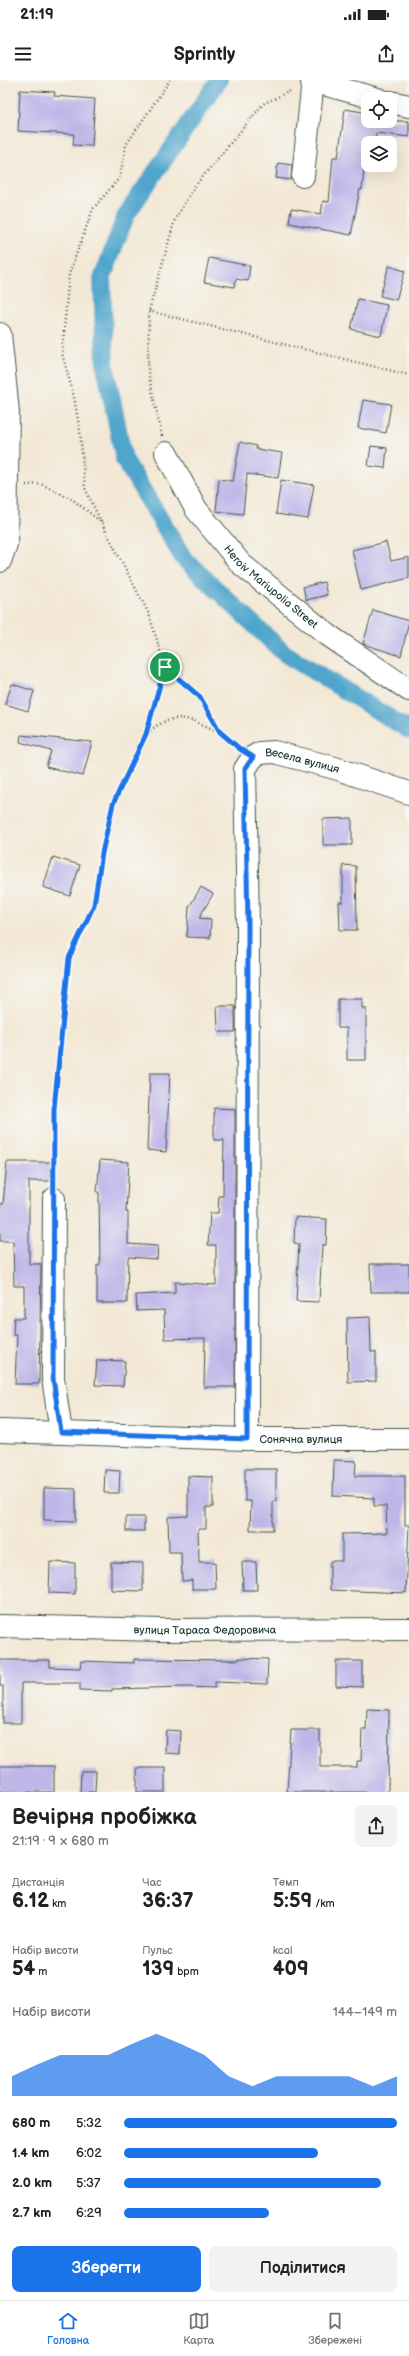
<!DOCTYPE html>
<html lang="uk">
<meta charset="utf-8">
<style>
body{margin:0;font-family:"Balsamiq Sans",sans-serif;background:#f2f2f2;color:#202124;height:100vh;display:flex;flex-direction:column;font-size:15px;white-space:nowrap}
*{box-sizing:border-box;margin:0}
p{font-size:13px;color:#757577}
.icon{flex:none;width:22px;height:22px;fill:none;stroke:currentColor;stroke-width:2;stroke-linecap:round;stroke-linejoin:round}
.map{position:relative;height:1712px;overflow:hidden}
.side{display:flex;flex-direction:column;background:#fff;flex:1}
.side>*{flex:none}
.controls{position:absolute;left:361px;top:12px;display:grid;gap:8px}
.controls a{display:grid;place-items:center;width:36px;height:36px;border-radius:8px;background:#fff;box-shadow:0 4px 16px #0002;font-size:20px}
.pin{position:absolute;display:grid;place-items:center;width:34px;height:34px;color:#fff;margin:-17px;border:2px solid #fff;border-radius:50%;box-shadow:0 1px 4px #0007}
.round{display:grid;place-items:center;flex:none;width:42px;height:42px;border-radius:8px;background:#f2f2f2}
.overview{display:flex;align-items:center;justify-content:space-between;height:68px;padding:0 12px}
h1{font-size:22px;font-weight:700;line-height:30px}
.stats{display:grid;grid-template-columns:repeat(3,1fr);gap:6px;height:68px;padding:4px 12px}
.stats div{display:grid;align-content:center}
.stats b{font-size:20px;font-weight:700}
.stats small{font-size:11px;font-weight:400}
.stats p{font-size:11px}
.chart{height:112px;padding:8px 12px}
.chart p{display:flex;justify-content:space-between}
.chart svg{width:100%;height:72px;margin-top:4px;fill:#1a73e8;opacity:.7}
.button{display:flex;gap:8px;margin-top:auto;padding:8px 12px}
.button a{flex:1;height:46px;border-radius:8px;background:#1a73e8;color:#fff;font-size:16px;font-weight:700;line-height:46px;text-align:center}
.button a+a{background:#f2f2f2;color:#202124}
ul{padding:0 12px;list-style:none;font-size:13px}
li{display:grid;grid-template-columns:64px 48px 1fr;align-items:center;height:30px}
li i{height:10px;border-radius:5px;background:#1a73e8}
.status{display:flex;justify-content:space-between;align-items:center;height:28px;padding:0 20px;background:#fff;direction:ltr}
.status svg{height:11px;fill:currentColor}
header{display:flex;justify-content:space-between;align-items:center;height:52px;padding:0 12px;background:#fff;font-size:18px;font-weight:700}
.tab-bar{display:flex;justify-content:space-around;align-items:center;height:56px;border-top:1px solid #e0e0e0;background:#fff;font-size:11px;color:#757577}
.tab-bar a{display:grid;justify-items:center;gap:2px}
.tab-bar .on{color:#1a73e8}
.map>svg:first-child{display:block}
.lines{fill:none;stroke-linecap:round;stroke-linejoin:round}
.canal{stroke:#50a5cc;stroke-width:18}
.building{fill:#bfb6e8}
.minor-casing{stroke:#3f574c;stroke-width:24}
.path{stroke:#3f574c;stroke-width:2.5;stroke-dasharray:1 3;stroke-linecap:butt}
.minor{stroke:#fff;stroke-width:22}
.route-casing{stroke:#fff;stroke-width:8}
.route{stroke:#1a73e8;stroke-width:5}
.labels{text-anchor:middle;stroke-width:3;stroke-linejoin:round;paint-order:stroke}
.street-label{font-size:11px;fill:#1f3d34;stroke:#f6f6f2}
</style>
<div class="status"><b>21:19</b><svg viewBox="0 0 49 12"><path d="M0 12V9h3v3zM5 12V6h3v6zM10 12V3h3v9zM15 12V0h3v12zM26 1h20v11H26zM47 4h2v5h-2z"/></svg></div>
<header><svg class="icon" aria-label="menu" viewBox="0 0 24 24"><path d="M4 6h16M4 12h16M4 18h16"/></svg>Sprintly<svg class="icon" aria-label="share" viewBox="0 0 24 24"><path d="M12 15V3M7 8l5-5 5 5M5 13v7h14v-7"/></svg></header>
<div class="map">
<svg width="409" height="1712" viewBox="0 0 409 1712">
<rect width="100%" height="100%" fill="#f6f6f2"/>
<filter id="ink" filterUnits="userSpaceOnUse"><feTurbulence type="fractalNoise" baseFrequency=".025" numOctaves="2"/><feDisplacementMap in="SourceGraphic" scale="8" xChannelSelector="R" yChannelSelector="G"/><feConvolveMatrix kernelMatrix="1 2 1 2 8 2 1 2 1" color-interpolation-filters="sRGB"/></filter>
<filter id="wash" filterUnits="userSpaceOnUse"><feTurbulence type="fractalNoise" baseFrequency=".012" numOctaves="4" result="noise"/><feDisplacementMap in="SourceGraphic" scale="16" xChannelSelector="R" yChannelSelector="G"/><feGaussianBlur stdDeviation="0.9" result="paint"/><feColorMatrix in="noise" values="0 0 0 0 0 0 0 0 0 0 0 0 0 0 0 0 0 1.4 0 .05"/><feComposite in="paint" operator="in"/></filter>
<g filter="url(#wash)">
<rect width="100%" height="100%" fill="#f3e8d5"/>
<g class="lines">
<!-- canal -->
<path class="canal" d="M219 0 126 135 102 199 105 285 124 379 184 479 284 573 409 650"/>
</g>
<g id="blocks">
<!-- building -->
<g class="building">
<path d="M20 10 55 12 54 16 95 19 92 66 73 65 74 54 18 51Z"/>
<path d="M345 29 368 33V41H409V57L376 53 375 63H366L362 110 360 109 351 155 289 143 291 129 321 134 323 121 329 122 333 77H338Z"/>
<path d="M278 83 292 85 291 100 276 98Z"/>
<path d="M209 178 250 186 248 201 236 199 234 207 204 202Z"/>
<path d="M389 186 405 191 396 220 380 216Z"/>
<path d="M358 219 387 225 381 256 351 249Z"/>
<path d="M363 320 391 324 386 353 358 348Z"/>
<path d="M240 362 256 366V369L282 373 278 398 247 394 243 434 216 431 219 399 233 401Z"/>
<path d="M371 366 387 368 385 388 368 386Z"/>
<path d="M281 400 314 405 308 439 276 434Z"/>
<path d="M386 462 391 481 409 477V498L361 510 352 470Z"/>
<path d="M324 502 327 515 306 520 303 507Z"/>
<path d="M373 530 409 541 401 576 363 564Z"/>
<path d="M12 604 34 611 28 631 5 624Z"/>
<path d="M21 655 92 662 83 696 46 687 51 671 20 662Z"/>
<path d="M352 738V765H323V739Z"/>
<path d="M53 777 80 785 70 816 43 807Z"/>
<path d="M343 785 356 786 357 850H340L339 822H343Z"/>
<path d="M201 807 213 814 199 838 211 839 210 858 187 857 189 827Z"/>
<path d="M338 919H362V928H366V980H347V948H338Z"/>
<path d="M217 926H235V952H218Z"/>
<path d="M150 993H170L166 1072 147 1070Z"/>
<path d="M214 1028 235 1029V1307H204L205 1258 165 1259 164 1230 137 1231 136 1215 175 1213V1202L216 1205V1165H208L210 1133H218L219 1116H223L224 1060H214Z"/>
<path d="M100 1080 129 1082 126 1132H128V1164L158 1166 157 1179 128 1177 127 1223H97V1185H100L99 1113 97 1112Z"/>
<path d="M7 1082H51V1101H29V1184H41L39 1304H15L17 1255H13L14 1238H24V1206H14L13 1161H0V1124H3Z"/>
<path d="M295 1137 327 1139 326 1165H322L319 1222 296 1221 299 1164 294 1163Z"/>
<path d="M370 1184H409V1212H371Z"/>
<path d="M370 1237 371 1272H376V1301L348 1302 347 1238Z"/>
<path d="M97 1280 125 1281 123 1306 95 1305Z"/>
<path d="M334 1380 356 1381 355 1396H405V1445H409L406 1513 330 1510V1481H342V1454L387 1453 386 1426H374V1418L333 1416Z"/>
<path d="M245 1389H276V1421H273V1450H250L251 1421H245Z"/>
<path d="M105 1390 120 1391 119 1413H104Z"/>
<path d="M188 1396 213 1397V1427H206V1449H198L199 1482H215L216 1509H192V1500L182 1501 181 1472H169L168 1437 188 1436Z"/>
<path d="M44 1408 76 1409V1441L44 1440Z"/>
<rect x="126" y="1437" width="18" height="14"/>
<path d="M50 1482 75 1483V1514L49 1513Z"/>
<path d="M111 1482 143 1483V1511L111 1510Z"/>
<path d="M242 1482H256L257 1510H243Z"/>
<path d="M239 1578 268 1579 267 1604 215 1602V1608L186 1607 112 1609V1611L80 1610V1603H21V1643H3V1606H0V1580H50V1587L80 1588 81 1581 134 1583V1579L239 1580Z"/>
<path d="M336 1581H362V1607L336 1606Z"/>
<path d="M367 1629 389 1630 388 1712H287L291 1650H320V1687H357V1681H361L362 1649H366Z"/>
<path d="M166 1650 181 1651 180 1674 165 1673Z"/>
<rect x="0" y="1686" width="54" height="26"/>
<rect x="137" y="1688" width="28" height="24"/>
<path d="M81 1691H96L95 1712H80Z"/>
</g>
</g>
</g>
<g filter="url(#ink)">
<use href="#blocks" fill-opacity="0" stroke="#3f574c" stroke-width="1"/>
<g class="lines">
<!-- minor casing -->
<g class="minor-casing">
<g id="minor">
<path d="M312 1 378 19"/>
<path d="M390 22 409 26"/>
<path d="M303 96 313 0"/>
<path d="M0 254 8 332 6 464 0 481"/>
<path id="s1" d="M166 373 196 429 241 484 328 555 409 610"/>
<path d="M54 1119 53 1298 61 1352"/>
<path id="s2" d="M0 1351 247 1359H409"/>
<path id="s3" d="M247 1359 248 843 245 689 253 677 260 673 274 672 335 688 409 713"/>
<path id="s4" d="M0 1546 161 1550 409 1549"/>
</g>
</g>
<!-- path -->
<g class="path">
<path d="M149 231 409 295"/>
<path d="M162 356 148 292 149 231 175 139 195 106 263 24 292 10"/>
<path d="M26 405 41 404 72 419 101 442 149 534 165 587 200 617 220 652 238 667"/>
<path d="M101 442 85 408 80 351 74 317 62 273 69 194 93 129 120 97 126 65 170 0"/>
<path d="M147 654 165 587"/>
<path d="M54 1101V1029L69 877 94 825 102 773 113 724 146 654 156 646 168 640 181 638 194 641 220 652"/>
</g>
<!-- minor -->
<use href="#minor" class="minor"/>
</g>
</g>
<g class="lines" filter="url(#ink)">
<!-- route casing -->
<g class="route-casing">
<path id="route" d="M165 587 200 617 220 652 240 669 253 677 245 689 248 844 247 1359 61 1352 53 1298 54 1029 69 878 94 825 102 773 113 724 146 654Z"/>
</g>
<!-- route -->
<use href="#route" class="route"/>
</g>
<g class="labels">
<!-- street labels -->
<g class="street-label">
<text dy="4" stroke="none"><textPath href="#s1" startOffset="172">Heroiv Mariupolia Street</textPath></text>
<text dy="4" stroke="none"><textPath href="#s3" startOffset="736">Весела вулиця</textPath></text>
<text dy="4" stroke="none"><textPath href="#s2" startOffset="301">Сонячна вулиця</textPath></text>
<text dy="4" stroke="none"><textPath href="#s4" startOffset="205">вулиця Тараса Федоровича</textPath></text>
</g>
</g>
</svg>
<div class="controls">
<a><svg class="icon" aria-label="locate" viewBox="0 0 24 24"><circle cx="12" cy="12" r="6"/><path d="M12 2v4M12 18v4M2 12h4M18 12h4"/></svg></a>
<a><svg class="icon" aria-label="layers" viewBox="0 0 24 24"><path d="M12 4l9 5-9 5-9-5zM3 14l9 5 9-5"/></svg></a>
</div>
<div class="pin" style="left:165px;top:587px;background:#1e9e55"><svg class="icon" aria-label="arrive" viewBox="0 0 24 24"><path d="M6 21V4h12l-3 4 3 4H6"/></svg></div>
</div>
<section class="side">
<div class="overview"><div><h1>Вечірня пробіжка</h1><p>21:19 · 9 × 680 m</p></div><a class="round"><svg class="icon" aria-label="share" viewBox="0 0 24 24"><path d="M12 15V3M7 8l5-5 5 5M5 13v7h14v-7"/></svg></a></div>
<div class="stats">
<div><p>Дистанція</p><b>6.12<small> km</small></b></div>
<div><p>Час</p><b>36:37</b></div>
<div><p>Темп</p><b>5:59<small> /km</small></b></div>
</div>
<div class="stats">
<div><p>Набір висоти</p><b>54<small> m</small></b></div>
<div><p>Пульс</p><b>139<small> bpm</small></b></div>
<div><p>kcal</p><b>409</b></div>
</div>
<div class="chart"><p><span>Набір висоти</span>144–149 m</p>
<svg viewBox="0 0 160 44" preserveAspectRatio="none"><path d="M0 44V32L10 25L20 19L30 19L40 19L50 12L60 6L70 12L80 19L90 32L100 38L110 32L120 32L130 32L140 32L150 38L160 32V44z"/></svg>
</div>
<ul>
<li><b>680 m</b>5:32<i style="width:100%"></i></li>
<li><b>1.4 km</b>6:02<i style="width:71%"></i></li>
<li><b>2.0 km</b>5:37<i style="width:94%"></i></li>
<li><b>2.7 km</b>6:29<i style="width:53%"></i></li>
</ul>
<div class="button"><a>Зберегти</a><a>Поділитися</a></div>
</section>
<nav class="tab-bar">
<a class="on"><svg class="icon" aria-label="home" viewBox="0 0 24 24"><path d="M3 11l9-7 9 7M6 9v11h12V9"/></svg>Головна</a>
<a><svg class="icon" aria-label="map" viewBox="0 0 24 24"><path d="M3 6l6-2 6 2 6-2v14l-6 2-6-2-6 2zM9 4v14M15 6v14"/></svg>Карта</a>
<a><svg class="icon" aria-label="saved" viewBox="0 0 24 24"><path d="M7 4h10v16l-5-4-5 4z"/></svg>Збережені</a>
</nav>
